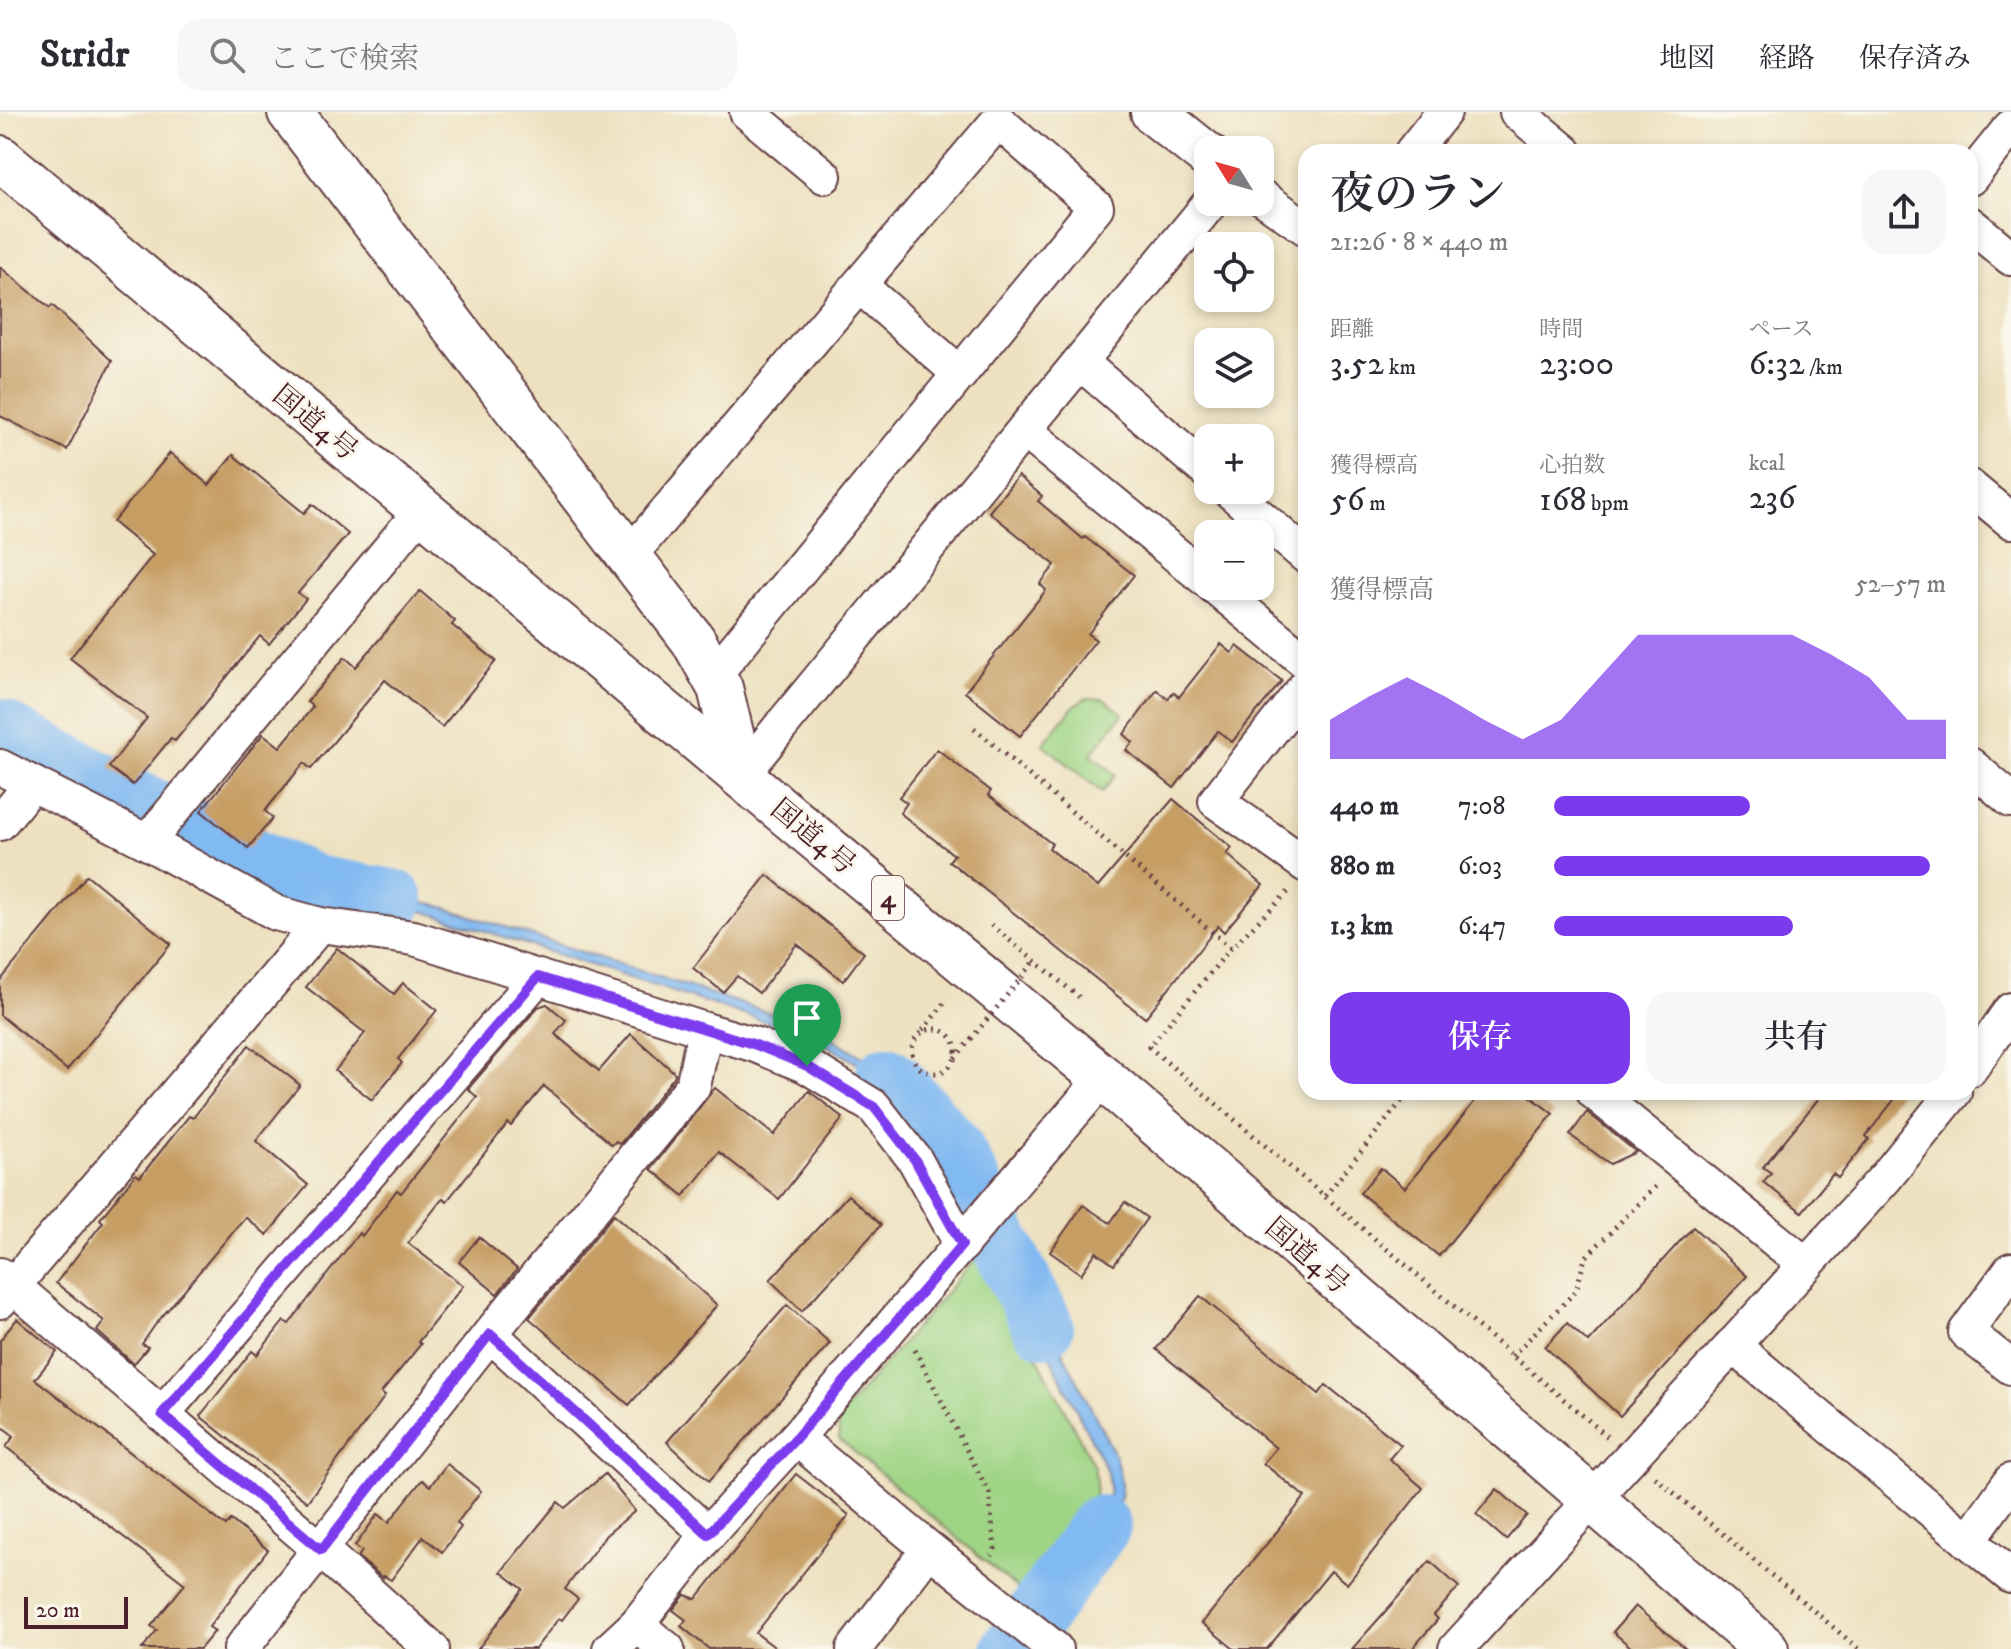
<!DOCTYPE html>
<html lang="ja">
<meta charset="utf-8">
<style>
body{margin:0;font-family:"IM FELL DW Pica","Noto Serif JP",serif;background:#f7f7f7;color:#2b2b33;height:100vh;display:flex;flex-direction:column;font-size:30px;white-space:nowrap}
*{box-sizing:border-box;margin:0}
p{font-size:26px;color:#7c7c81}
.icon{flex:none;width:44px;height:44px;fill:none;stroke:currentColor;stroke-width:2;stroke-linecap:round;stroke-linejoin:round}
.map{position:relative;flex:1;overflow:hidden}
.panel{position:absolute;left:1298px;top:32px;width:680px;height:956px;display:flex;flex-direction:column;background:#fff;border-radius:24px;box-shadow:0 4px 12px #0003}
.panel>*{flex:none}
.needle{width:52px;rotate:307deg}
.fabs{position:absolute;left:1194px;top:24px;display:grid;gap:16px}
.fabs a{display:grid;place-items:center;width:80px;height:80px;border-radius:16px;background:#fff;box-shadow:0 4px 12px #0003;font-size:40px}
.scale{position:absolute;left:24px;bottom:20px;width:104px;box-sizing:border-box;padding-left:8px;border:4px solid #4a1f2b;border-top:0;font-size:22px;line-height:28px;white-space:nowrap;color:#4a1f2b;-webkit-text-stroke:6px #fbf7ec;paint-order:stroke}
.pin{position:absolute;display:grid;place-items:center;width:68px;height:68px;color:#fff;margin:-82px -34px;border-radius:50% 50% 50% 0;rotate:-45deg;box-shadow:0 0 8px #0007}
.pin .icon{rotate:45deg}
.round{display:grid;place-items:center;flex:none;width:84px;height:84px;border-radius:24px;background:#f7f7f7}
.headline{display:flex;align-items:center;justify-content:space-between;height:136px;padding:0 32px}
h1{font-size:44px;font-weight:600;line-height:60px}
.figures{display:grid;grid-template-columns:repeat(3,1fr);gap:12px;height:136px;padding:8px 32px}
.figures div{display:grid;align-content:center}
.figures b{font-size:34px;font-weight:600}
.figures small{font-size:22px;font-weight:400}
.figures p{font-size:22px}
.chart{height:224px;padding:16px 32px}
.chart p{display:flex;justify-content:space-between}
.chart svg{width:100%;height:144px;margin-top:8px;fill:#7c3aed;opacity:.7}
.button{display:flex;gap:16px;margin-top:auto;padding:16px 32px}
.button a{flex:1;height:92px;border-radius:24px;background:#7c3aed;color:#fff;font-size:32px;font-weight:600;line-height:92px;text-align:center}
.button a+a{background:#f7f7f7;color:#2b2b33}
ul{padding:0 32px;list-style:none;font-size:26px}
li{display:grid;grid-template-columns:128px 96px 1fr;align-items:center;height:60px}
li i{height:20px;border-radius:10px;background:#7c3aed}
header{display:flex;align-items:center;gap:48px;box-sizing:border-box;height:112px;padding:0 40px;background:#fff;border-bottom:2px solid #e1e1e2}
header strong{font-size:38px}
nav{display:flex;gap:44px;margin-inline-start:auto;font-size:28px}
.search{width:560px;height:72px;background:#f7f7f7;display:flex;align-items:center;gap:20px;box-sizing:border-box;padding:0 28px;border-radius:24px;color:#7c7c81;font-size:30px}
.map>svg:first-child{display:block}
.green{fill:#9fd485;stroke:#747a58;stroke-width:2}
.water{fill:#81b9f1;stroke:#666c8e;stroke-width:2}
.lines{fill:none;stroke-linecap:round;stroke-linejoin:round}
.river{stroke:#81b9f1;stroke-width:62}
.building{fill:#c69d63}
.street-casing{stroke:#623c41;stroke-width:38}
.secondary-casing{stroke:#623c41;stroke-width:48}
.highway-casing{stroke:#623c41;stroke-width:48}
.path{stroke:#623c41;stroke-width:5;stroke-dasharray:2 6;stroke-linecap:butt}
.street{stroke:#fff;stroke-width:34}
.secondary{stroke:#fff;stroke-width:44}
.highway{stroke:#fff;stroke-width:44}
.path-bridge{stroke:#623c41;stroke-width:5;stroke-dasharray:2 6;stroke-linecap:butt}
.route-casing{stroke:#fff;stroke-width:16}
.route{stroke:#7c3aed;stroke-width:10}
.labels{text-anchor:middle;stroke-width:6;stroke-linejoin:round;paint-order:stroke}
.shield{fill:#fbf7ec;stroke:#7f6065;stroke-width:2}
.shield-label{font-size:26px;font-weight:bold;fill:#4a1f2b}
.street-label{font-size:28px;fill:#4a1f2b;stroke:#fbf7ec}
</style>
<header>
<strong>Stridr</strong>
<div class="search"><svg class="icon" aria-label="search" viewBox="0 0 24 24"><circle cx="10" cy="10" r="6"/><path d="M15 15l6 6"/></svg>ここで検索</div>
<nav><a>地図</a><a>経路</a><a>保存済み</a></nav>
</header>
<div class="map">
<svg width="2011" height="1537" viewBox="0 0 2011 1537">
<rect width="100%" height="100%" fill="#fbf7ec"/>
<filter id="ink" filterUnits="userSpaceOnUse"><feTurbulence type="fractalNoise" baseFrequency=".0125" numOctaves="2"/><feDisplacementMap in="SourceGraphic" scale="16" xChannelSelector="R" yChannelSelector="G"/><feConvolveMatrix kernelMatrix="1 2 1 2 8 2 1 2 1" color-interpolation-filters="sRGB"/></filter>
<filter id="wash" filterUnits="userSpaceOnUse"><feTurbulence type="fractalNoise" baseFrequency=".006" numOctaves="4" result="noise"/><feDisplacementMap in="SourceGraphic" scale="32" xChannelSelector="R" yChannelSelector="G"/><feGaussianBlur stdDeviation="1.8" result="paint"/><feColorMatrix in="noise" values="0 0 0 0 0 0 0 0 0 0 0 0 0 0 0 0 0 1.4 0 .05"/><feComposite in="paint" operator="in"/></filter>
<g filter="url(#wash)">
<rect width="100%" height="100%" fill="#ede1c0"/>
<!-- green -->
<g class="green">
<path d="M1086 586 1104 587 1123 602 1091 642 1116 663 1102 680 1043 632 1073 595Z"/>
<path d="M982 1139 1093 1352C1098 1370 1097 1383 1089 1401L1024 1482 839 1327 838 1306Z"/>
</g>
<!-- water -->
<g class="water">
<path d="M0 609 138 683 134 691 0 618Z"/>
<path d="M201 717 307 772 434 792 816 916 877 954 909 983 935 1011 964 1060 956 1064C911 992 877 953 797 920L426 800 303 781 196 724Z"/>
<path d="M1010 1136 1115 1343C1117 1353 1121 1364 1121 1374 1122 1411 1078 1456 1057 1486L1049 1479C1063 1458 1106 1405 1109 1382 1110 1374 1108 1365 1106 1357L999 1142Z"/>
</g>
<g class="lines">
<!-- river -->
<g class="river">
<path d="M0 618 206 725 314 774 393 788"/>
<path d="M886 965 895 971 952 1035 1043 1214"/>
<path d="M1012 1537 1100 1414"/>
</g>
</g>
<g id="blocks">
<!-- building -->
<g class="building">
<path d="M0 155 50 196 52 193 112 249 67 338 0 304Z"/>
<path d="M170 341 209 373 233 343 304 401 312 392 348 422 298 481 306 487 269 532 260 524 175 629 171 626 133 673 109 655 147 606 70 546 153 443 113 410Z"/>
<path d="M1018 364 1042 384 1038 389 1083 427 1085 425 1134 463 1088 522 1096 528 1020 624 965 580 1046 478 1040 472 1055 453 989 400Z"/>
<path d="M420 479 455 509 452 513 496 549 442 615 385 568 311 657 304 651 265 699 273 706 248 736 201 699 263 622 280 635 313 595 307 590 345 545 356 555Z"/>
<path d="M1221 532 1232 541 1237 534 1282 569 1232 630 1218 619 1174 676 1126 638 1133 630 1124 622 1157 578 1168 587 1173 580 1179 585Z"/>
<path d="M937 637 991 679 988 683 1052 732 1049 736 1098 775 1173 687 1232 736 1227 742 1263 773 1224 820 1218 814 1145 906 949 749 954 743 900 701 907 691 899 685Z"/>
<path d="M87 763 171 832 67 958 0 903V869Z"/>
<path d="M767 763 864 841 843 869 797 832 759 881 737 864 723 880 693 856Z"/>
<path d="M337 836 394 882 403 871 437 898 398 947 402 951 372 988 335 959 365 921 306 875Z"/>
<path d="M547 892 566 908 555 922 599 959 631 922 675 961 674 965 620 1032 616 1029 612 1033 544 974 511 1014 508 1011 447 1089 443 1086 408 1131 463 1174 418 1230 421 1232 381 1281 385 1284 307 1390 200 1304 252 1239 257 1243 284 1209 289 1212 359 1121 362 1124 397 1078 401 1081 477 985 468 977 538 895Z"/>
<path d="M249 933 300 973 256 1029 308 1073 267 1123 245 1105 155 1213 142 1232 148 1235 134 1252 97 1219 104 1209 56 1171 103 1110 100 1107 136 1062 140 1065 189 1004 193 1006Z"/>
<path d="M715 976 774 1023 809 979 843 1006 779 1087 719 1040 684 1084 651 1057Z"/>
<path d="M1482 980H1525L1553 1002 1439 1144 1360 1081 1381 1056 1405 1076Z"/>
<path d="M1824 980H1900L1866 1024 1869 1027 1838 1066 1833 1062 1802 1100 1763 1070 1771 1061 1763 1055Z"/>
<path d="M1587 1000 1636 1040 1610 1052 1570 1023Z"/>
<path d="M848 1083 881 1113 802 1199 770 1168Z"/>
<path d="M1125 1090 1147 1106 1114 1153 1096 1140 1081 1162 1050 1140 1083 1093 1110 1111Z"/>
<path d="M614 1102 717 1193 629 1293 529 1206Z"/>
<path d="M1693 1115 1747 1164 1620 1304 1545 1235 1567 1211 1588 1230Z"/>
<path d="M479 1125 517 1157 497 1182 459 1150Z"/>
<path d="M1200 1184 1319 1282 1326 1273 1401 1333 1389 1347 1423 1376 1347 1472 1331 1459 1267 1537H1234L1202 1511 1305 1385 1263 1351 1276 1336 1156 1237Z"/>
<path d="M787 1193 830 1231 709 1369 667 1330Z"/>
<path d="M17 1207 57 1240 35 1267 226 1414 231 1408 268 1438 209 1515 215 1519 200 1537H142L157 1518 151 1514 185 1472 6 1335 14 1324 0 1313V1228Z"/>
<path d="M447 1352 481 1379 457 1411 461 1415 442 1440 423 1425 391 1468 384 1464 383 1466 358 1445 362 1439 355 1434 378 1402 389 1410 422 1368 430 1374Z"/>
<path d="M605 1362 635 1399 606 1423 565 1477 578 1487 562 1508 559 1506 535 1537H478L523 1477 501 1460 558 1390 565 1396Z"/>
<path d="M796 1362 849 1403 756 1521 777 1537H709L681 1514 686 1508 673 1498 685 1483 696 1487Z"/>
<path d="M1497 1377 1527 1403 1506 1428 1476 1402Z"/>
<path d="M1430 1449 1459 1475 1434 1503 1438 1507 1412 1537H1352Z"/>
<path d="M1635 1494 1686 1537H1633L1613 1520Z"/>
</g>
</g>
</g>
<g filter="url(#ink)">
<use href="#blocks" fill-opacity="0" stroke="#623c41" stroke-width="2"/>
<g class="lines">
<!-- street casing -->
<g class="street-casing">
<g id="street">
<path d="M747 0 824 64"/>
<path d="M1517 0 1565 40"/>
<path d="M1412 40 1444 0"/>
<path d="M1970 66 2011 15"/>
<path d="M1260 84 1306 116"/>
<path d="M1970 112 2011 146"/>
<path d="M859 173 960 262"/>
<path d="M1080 250 1208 360"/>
<path d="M1024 318 1208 469"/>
<path d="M1970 375 2011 409"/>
<path d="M1229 378 1306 444"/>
<path d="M629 444 998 9 1096 95 713 564"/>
<path d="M1214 474 1306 550"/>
<path d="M1306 574 1216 689 1306 753"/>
<path d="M1970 653 2011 688"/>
<path d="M0 655 147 730 276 801 320 813 414 826 705 918 693 974 490 1222 241 1537"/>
<path d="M741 663 1211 90"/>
<path d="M0 711 32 672"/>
<path d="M147 730 422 398"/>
<path d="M705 918 756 933 807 954 874 995 915 1048 962 1133"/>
<path d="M1970 957 2011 898"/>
<path d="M1594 980 1806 1153"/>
<path d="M2011 1158 1966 1220 2011 1255"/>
<path d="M0 1163 321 1438 432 1537"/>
<path d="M0 1189 320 813"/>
<path d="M490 1222 708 1422 796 1326 1103 966"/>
<path d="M1732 1233 2011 1464"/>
<path d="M162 1302 538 865"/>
<path d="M796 1326 929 1437 1055 1537"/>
<path d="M1968 1429 2011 1369"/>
<path d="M636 1513 667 1537"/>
<path d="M610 1537 636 1513 708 1422"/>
<path d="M854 1537 929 1437"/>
<path d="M1456 1537 1886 1065 1954 980"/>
</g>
</g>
<!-- secondary casing -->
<g class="secondary-casing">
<g id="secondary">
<path d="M290 0 693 528 720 576 741 663"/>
<path d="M1153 0 1208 44"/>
</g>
</g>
<!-- highway casing -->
<g class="highway-casing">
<path id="highway" d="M0 46 1103 966 1766 1537"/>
</g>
<!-- path -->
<g class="path">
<path d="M974 616 1231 836"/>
<path d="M1288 780 1231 836 1149 935 1608 1325"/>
<path d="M991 813 1079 885"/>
<circle cx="934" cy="939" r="22"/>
<path d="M923 918 946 889"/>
<path d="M955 946 971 927"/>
<path d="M1325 1084 1409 980"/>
<path d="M915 1238 989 1381 995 1437 992 1444"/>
<path d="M1512 1244 1576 1179 1585 1146 1656 1074"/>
<path d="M1655 1365 1859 1537"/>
</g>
<!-- street -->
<use href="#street" class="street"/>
<!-- secondary -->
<use href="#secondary" class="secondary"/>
<!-- highway -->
<use href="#highway" class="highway"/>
<!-- path-bridge -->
<path class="path-bridge" d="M971 927 1035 849"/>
</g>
</g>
<g class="lines" filter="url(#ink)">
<!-- route casing -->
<g class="route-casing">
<path id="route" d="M538 865 756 933 807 954 874 995 915 1048 962 1133 796 1326 708 1422 490 1222 321 1438 162 1302Z"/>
</g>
<!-- route -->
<use href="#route" class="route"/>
</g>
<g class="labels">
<!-- shield labels -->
<rect class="shield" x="872" y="764" width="32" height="44" rx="6"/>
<g class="shield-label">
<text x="888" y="795">4</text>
</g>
<!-- street labels -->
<g class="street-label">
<text transform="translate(316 310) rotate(40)" y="10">国道4号</text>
<text transform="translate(814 724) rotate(40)" y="10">国道4号</text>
<text transform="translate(1308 1143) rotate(41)" y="10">国道4号</text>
</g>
</g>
</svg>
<div class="fabs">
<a><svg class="needle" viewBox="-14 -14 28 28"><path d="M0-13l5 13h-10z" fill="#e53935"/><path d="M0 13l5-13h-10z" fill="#7c7c81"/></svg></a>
<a><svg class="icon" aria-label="locate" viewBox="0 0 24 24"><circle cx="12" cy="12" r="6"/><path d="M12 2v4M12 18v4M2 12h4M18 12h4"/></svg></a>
<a><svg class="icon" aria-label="layers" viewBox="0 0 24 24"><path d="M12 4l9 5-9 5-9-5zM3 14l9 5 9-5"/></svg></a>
<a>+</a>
<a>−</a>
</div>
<div class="scale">20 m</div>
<div class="pin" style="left:807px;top:954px;background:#1e9e55"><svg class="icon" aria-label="arrive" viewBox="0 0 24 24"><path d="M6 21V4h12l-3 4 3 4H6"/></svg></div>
<section class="panel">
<div class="headline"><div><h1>夜のラン</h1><p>21:26 · 8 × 440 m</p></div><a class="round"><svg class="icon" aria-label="share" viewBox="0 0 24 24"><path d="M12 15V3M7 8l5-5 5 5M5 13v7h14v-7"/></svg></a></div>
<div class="figures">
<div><p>距離</p><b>3.52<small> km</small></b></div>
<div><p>時間</p><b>23:00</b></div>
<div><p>ペース</p><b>6:32<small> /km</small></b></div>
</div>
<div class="figures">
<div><p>獲得標高</p><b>56<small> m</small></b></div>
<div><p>心拍数</p><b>168<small> bpm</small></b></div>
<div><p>kcal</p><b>236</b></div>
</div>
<div class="chart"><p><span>獲得標高</span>52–57 m</p>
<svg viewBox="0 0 160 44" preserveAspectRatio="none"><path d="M0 44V32L10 25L20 19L30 25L40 32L50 38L60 32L70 19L80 6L90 6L100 6L110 6L120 6L130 12L140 19L150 32L160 32V44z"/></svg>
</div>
<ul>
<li><b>440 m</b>7:08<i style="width:50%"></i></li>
<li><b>880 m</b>6:03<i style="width:96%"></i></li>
<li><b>1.3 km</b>6:47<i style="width:61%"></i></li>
</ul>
<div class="button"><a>保存</a><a>共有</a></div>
</section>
</div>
